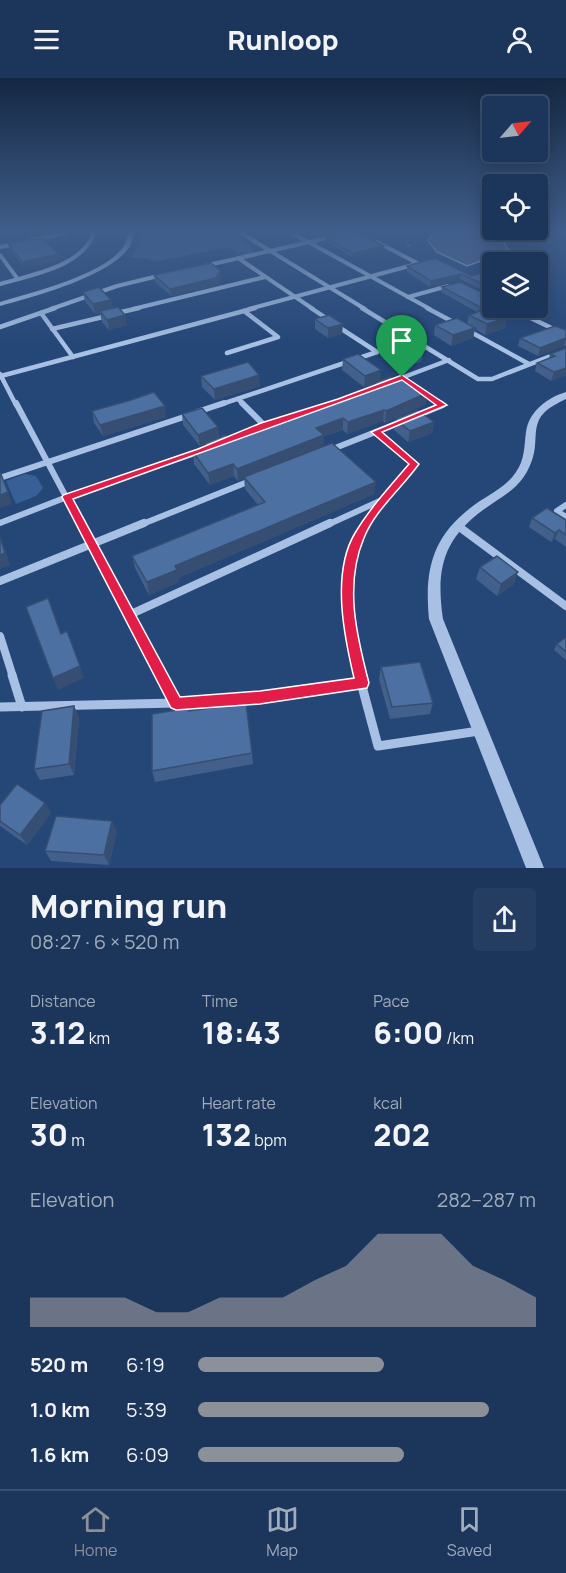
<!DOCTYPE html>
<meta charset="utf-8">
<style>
body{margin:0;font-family:Manrope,sans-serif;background:#253d60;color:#f1f3f6;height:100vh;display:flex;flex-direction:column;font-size:22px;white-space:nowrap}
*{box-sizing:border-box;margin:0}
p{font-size:20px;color:#a0abbb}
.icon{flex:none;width:33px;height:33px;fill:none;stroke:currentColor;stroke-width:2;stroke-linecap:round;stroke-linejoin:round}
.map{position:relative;height:790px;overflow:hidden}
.sheet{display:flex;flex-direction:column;background:#1c355a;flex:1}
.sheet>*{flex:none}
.needle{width:39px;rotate:62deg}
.tools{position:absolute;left:482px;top:18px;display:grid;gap:12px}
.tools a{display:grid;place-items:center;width:66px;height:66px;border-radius:6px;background:#1c355a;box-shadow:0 3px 15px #0003,0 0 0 2px #3a5070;font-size:30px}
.pin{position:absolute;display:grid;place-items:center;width:51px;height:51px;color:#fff;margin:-62px -26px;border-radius:50% 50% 50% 0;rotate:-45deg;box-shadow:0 0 6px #0007}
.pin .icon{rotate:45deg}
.round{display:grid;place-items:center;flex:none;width:63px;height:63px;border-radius:6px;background:#253d60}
.overview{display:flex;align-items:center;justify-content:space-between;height:102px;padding:0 30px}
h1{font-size:33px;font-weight:800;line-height:45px}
.stats{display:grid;grid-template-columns:repeat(3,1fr);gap:9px;height:102px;padding:6px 30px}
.stats div{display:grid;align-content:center}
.stats b{font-size:30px;font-weight:800}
.stats small{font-size:16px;font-weight:400}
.stats p{font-size:16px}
.chart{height:168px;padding:12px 30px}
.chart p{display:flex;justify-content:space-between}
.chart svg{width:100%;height:108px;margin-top:6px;fill:#8c9099;opacity:.7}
ul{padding:0 30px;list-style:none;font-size:20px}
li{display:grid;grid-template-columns:96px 72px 1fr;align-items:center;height:45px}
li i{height:15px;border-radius:8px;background:#8c9099}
header{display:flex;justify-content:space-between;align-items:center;height:78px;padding:0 30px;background:#1c355a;font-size:27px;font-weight:800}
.dock{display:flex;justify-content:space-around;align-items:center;height:84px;border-top:2px solid #3a5070;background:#1c355a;font-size:16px;color:#a0abbb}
.dock a{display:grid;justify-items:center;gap:3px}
.dock .current{color:#8c9099}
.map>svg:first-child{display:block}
.green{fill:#396096}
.water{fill:#4e678c;stroke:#9cbbe4;stroke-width:1.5}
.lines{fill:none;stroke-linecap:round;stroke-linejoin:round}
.path{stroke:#a7c0e3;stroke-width:1.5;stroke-dasharray:1.5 3;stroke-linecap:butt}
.minor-far4{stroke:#a7c0e3;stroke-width:4}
.minor-far3{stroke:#a7c0e3;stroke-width:4.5}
.minor-far2{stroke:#a7c0e3;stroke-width:6}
.minor-far1{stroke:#a7c0e3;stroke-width:8}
.minor{stroke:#a7c0e3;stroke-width:9}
.tertiary{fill:#a7c0e3;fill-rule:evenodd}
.wall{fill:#42608b}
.shaded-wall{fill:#364e71}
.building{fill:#4d70a2;stroke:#364e71;stroke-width:1.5}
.route{fill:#e11d48;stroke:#fff;stroke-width:1.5;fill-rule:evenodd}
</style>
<header><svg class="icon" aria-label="menu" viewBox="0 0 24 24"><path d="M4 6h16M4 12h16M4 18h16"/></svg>Runloop<svg class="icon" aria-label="person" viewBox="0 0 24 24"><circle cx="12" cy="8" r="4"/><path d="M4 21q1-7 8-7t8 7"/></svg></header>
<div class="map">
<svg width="566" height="790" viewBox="0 0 566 790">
<rect width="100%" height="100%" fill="#254778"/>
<!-- green -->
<g class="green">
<path d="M143 155H231L250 168 253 175 241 177 229 169 153 184 149 181 130 179 139 168Z"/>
<path d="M410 270 423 278 421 284 401 290 382 277Z"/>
<path d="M25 396 36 398 43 410 36 418 16 426 6 403Z"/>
</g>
<!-- water -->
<path class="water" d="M433 155 444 156 518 155 502 161 509 173 467 188 437 174 428 163Z"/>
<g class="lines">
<!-- path -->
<path class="path" d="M406 155 404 157 409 169"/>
<!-- minor-far4 -->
<g class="minor-far4">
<path d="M241 155 365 231"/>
<path d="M292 155 430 231"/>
<path d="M31 162 66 155"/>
<path d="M377 164 419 186"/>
<path d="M0 169 16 166"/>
<path d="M0 177 17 200"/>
<path d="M238 180 313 231"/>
<path d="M204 188 349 155"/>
<path d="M0 206C31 197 82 189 94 155"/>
<path d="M408 219 448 208"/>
<path d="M510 230 512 231"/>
<path d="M51 231 117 208 162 197"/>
<path d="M133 231 265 199"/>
<path d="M249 231 413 187"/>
</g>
<!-- minor-far3 -->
<g class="minor-far3">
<path d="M311 230 329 242"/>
<path d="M362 230 478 301H492L566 272"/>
<path d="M427 230 457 246"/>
<path d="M510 230 566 257"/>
<path d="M41 235 73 279"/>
<path d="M117 235 139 230"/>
<path d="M337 248 377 274"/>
<path d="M0 249 55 230"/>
<path d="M52 251 107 238"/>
<path d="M469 253 529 286"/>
<path d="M227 275 278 259 244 233"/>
<path d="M0 296 16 327"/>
<path d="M1 298 255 230"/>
<path d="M388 305 449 282"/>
<path d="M421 312 442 327"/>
<path d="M348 320 373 311"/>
<path d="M238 321 244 327"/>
<path d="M219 327 377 274"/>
</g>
<!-- minor-far2 -->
<g class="minor-far2">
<path d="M16 325 81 447"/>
<path d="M242 325 264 347"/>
<path d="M197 334 224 325"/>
<path d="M416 338 443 327 440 325"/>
<path d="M232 360 325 328"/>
<path d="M330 372 401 344"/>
<path d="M0 400 187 338"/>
<path d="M566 427 557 433 566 439"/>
<path d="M0 445 67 419 201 373"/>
<path d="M140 447 250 403"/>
<path d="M327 447 382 422"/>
<path d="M365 447 384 420 415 386 376 354"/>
</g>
<!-- minor-far1 -->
<g class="minor-far1">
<path d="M80 445 162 599"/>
<path d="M458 448 566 528"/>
<path d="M0 503 144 445"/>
<path d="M129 537 330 445"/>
<path d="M0 558 13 599"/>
<path d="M360 599C347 549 338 492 366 445"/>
</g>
<!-- minor -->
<g class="minor">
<path d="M12 597 22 629"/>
<path d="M359 597 378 668 479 653"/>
<path d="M176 625 260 619 362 605"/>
<path d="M0 629 176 625 161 597"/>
</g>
<!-- tertiary -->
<g class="tertiary">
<path d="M129 155H135C133 159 132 164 130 168 112 198 33 219 0 228V224C33 214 104 197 124 168 126 164 127 159 129 155Z"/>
<path d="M566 314V321C558 325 549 329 543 336 533 347 537 362 534 375 532 384 528 393 523 400 513 414 496 422 483 432 442 462 436 493 443 541L544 790H526L429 541C424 490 433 456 477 425 490 416 507 408 516 394 525 381 524 369 526 354 529 333 547 320 566 314Z"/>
</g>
</g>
<!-- wall -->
<g class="wall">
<path d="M306 155H334L313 159Z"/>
<path d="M326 160 384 168 383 172 352 179 326 164Z"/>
<path d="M8 165 60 182 24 190 10 171Z"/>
<path d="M435 180 471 198 492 192V217L460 201 430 209 407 194V188Z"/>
<path d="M154 197 222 199 216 207 171 218 155 204Z"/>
<path d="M442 209 491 231 505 250 485 257 475 251 473 260 451 268 434 257 435 247 467 246 469 237 477 234 441 214Z"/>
<path d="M83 214 111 222 113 231 127 247 109 252 102 244 100 235 95 236 85 223Z"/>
<path d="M315 241 342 256 328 260 315 251Z"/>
<path d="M566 249V268H564L538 278 518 268 520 260 565 252Z"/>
<path d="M566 270 551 303 535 293 537 285 549 280 550 276Z"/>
<path d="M343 281 380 302 395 303 427 315 425 326 385 345 383 343 347 356 343 352 324 358 323 369 374 416 178 500 179 504 149 517 135 490 132 478 258 427 245 411 244 400 238 403 234 398 210 407 194 386 193 374 206 370 205 366 200 368 183 347 182 336 218 349 219 360 229 361 373 311 374 306 364 309 342 292Z"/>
<path d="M201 298 260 308 215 322 202 309Z"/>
<path d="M92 333 166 339 103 358 94 345Z"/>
<path d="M395 341 434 344 432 355 408 364 394 352Z"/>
<path d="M532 440 566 442V469L555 461 551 464 529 449Z"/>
<path d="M480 489 514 506 497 518 476 501Z"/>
<path d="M566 559V582L554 572 557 566Z"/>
<path d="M381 589 433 625 430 636 390 641 379 601Z"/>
<path d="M74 628 79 640 74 697 40 702 34 691Z"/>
<path d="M190 633 252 675 253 686 155 704 152 693Z"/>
<path d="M45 725 51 735 27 767 0 748V727Z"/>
<path d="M117 753 109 787 51 783 45 773Z"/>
</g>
<!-- shaded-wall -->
<g class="shaded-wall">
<path d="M313 155H334L313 159Z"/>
<path d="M384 168 383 172 352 179 353 175Z"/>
<path d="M59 176 60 182 24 190 22 184Z"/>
<path d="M221 193 222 199 216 207 171 218 170 211Z"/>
<path d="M461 196 460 201 430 209 431 203Z"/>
<path d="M111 222 113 232 95 236 93 226Z"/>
<path d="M492 225V230H496L479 235 480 229Z"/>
<path d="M125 237 127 247 109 252 107 242Z"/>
<path d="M507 240 505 250 485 257 487 246Z"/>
<path d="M343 246 342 256 328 260V250Z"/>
<path d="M475 250 473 260 451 268 453 257Z"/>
<path d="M566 260 564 268 538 278 540 270Z"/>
<path d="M566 290V298L551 303 554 294Z"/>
<path d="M381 292 380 303 364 309 365 298Z"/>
<path d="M259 297 260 308 215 322 214 311Z"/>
<path d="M427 315 425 326 385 345 386 333Z"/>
<path d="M165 328 166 339 103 358 100 347Z"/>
<path d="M384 332 383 343 347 356 348 344Z"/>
<path d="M343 340V352L324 358 323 369 238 403 237 391 316 350Z"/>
<path d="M434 344 432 355 408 364 410 353Z"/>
<path d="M218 349 219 360 200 368 198 357Z"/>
<path d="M233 386 234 398 210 407 208 395Z"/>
<path d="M376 404 374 416 178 500 179 504 149 517 147 504 175 488Z"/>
<path d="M8 414 12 426 0 430V417Z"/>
<path d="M559 452 555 461 551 464 555 455Z"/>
<path d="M0 456 10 487 0 491Z"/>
<path d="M518 494 514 506 497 518 501 506Z"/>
<path d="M80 588 84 600 58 612 53 600Z"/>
<path d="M74 628 79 640 74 697 69 686Z"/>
<path d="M45 725 51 735 27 767 20 757Z"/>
<path d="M112 743 117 753 109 787 104 777Z"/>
</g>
<!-- building -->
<g class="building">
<path d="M350 155H359L384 168 353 175 326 160Z"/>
<path d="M42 160 59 176 22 184 8 165Z"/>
<path d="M435 180 471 198 492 192V210L461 196 431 203 407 188Z"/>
<path d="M211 185 221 193 216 200 170 211 154 197Z"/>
<path d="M460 204 492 219V225L480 229 442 209Z"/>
<path d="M99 209 111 222 93 226 83 214Z"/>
<path d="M118 229 125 237 107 242 100 233Z"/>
<path d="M489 230 507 240 487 246 469 237Z"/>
<path d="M329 237 343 246 328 250 315 241Z"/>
<path d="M457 240 475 250 453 257 435 247Z"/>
<path d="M555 248 566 252V260L540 270 520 260Z"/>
<path d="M566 270V290L554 294 537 285 555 278 550 276Z"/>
<path d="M358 276 381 292 365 298 343 281Z"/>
<path d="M248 284 259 297 214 311 201 298Z"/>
<path d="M390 299 395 303 404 300 427 315 386 333 384 332 348 344 343 340 316 350 324 357 237 391 233 386 208 395 193 374 208 369 205 365 225 357 229 361 361 316 378 308 374 305Z"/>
<path d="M154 314 165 328 100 347 92 333 131 322Z"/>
<path d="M202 330 218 349 198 357 182 336Z"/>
<path d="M418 332 434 344 410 353 395 341Z"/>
<path d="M332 365 376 404 175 488 177 492 147 504 132 478 265 424 244 399Z"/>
<path d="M0 394 8 414 0 417Z"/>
<path d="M547 430 566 442V457L559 452 555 455 532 440Z"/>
<path d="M0 459 5 475 0 477Z"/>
<path d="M497 478 518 494 501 506 480 489Z"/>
<path d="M48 520 61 556 67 553 80 588 53 600 26 529Z"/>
<path d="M566 559V574L557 566Z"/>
<path d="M420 584 433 625 392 629 381 589Z"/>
<path d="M246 625 252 675 152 693V636L189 630V633Z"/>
<path d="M74 628 69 686 34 691 42 633Z"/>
<path d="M17 706 45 725 20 757 0 743V727Z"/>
<path d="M56 738 112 743 104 777 45 773Z"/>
</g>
<!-- sky -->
<linearGradient id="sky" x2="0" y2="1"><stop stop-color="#142742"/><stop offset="0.58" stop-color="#405e8b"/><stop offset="1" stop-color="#405e8b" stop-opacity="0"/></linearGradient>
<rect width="566" height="265" fill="url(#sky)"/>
<!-- route -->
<path class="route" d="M402 297 447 327 382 354 419 386C402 410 375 432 364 460 344 507 357 559 369 605L367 610 260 626 176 632 171 630 62 419 63 417 198 371 261 345 338 321ZM402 302 436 327 371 354 409 386C390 408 370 430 355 455 331 495 344 558 354 600L260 613 180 619 73 421Z"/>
</svg>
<div class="tools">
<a><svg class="needle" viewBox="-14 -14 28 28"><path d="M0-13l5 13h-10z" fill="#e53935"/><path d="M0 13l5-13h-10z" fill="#a0abbb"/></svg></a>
<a><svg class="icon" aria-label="locate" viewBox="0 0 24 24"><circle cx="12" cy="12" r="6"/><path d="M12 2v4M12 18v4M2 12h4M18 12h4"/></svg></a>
<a><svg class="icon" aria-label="layers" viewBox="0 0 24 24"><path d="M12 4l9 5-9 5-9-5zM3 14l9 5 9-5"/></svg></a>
</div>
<div class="pin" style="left:402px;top:299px;background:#1e9e55"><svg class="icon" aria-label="arrive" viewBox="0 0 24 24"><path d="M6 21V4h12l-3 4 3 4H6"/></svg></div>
</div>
<section class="sheet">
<div class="overview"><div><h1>Morning run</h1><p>08:27 · 6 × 520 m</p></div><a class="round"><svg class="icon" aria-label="share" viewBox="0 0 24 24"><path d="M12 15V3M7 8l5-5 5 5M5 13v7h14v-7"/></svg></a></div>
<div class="stats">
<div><p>Distance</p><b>3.12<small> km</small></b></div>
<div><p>Time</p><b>18:43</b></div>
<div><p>Pace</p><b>6:00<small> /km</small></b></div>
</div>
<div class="stats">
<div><p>Elevation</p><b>30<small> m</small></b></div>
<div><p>Heart rate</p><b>132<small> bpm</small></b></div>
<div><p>kcal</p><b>202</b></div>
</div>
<div class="chart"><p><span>Elevation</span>282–287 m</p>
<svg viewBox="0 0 160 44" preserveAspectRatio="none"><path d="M0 44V32L10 32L20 32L30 32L40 38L50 38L60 32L70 32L80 32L90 25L100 19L110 6L120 6L130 6L140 19L150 25L160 32V44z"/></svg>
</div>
<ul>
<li><b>520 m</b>6:19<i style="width:55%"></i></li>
<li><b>1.0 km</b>5:39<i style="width:86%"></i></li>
<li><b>1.6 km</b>6:09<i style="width:61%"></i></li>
</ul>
</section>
<nav class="dock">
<a class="current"><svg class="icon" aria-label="home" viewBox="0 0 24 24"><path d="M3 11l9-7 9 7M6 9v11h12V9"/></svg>Home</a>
<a><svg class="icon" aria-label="map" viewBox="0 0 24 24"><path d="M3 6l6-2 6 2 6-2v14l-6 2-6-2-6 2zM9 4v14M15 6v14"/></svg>Map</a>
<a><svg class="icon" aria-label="saved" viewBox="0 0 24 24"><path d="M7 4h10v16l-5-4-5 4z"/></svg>Saved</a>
</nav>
